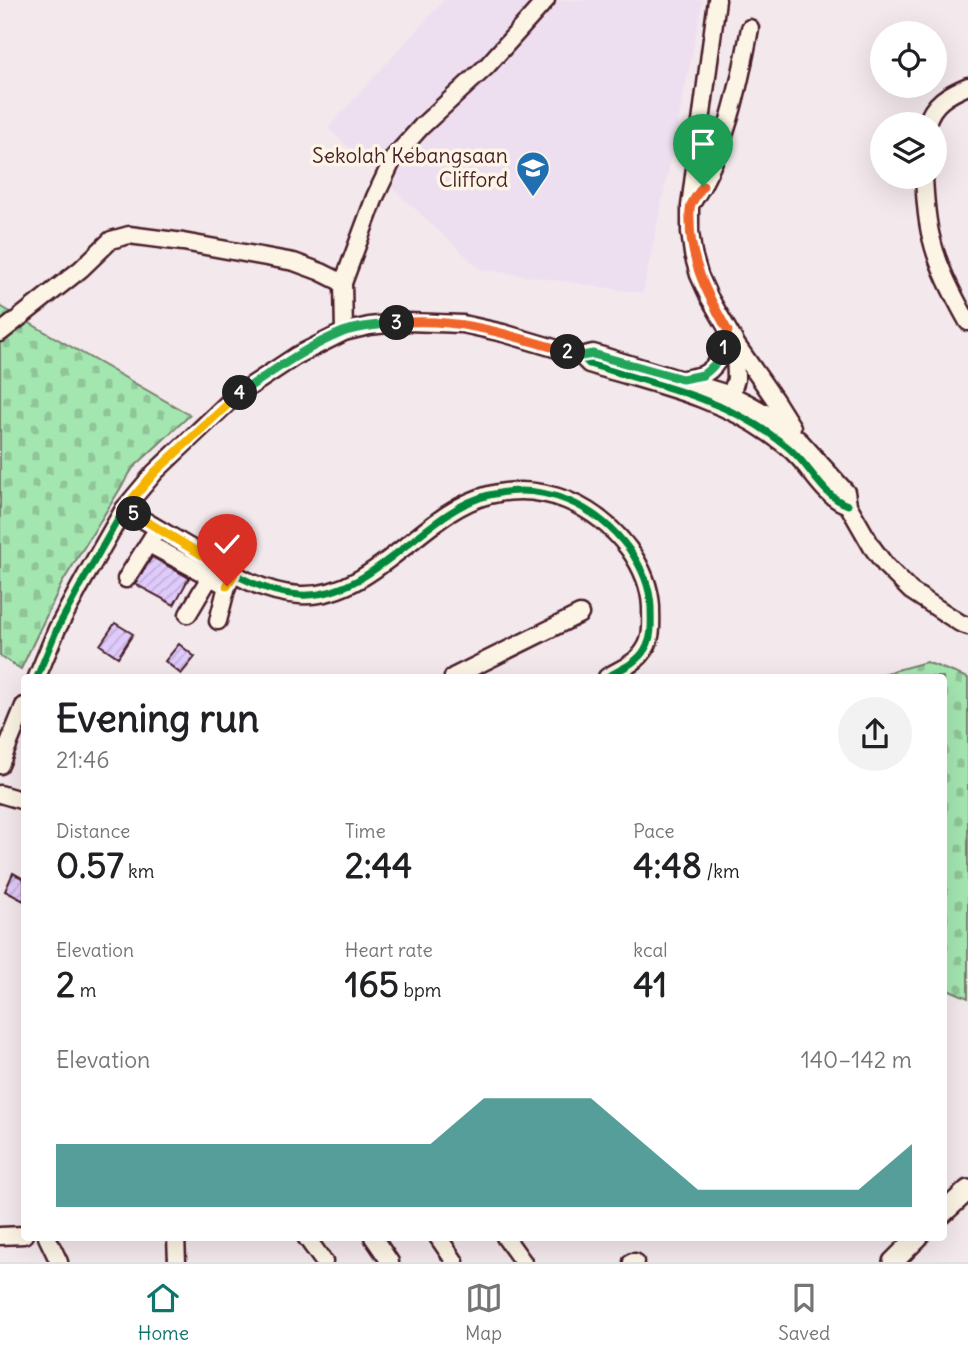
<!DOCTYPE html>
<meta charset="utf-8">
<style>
body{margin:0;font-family:Delius,sans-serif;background:#f2f2f2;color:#202124;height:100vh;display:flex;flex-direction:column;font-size:26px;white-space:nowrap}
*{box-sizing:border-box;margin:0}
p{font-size:23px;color:#757577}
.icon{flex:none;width:38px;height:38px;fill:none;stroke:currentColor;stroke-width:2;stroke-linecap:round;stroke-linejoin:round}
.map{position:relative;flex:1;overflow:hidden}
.panel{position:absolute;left:21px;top:674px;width:926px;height:567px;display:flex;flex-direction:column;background:#fff;border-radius:7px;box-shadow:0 7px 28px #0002}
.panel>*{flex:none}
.tools{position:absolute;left:870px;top:21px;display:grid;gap:14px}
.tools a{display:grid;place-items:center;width:77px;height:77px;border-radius:50%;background:#fff;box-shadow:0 7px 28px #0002;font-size:35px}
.pin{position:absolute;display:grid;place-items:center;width:60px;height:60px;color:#fff;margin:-72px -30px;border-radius:50% 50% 50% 0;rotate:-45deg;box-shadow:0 0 7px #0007}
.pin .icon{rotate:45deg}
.km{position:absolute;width:35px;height:35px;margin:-18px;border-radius:50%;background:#222;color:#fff;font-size:19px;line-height:35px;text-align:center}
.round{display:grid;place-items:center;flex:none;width:74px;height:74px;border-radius:37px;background:#f2f2f2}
.overview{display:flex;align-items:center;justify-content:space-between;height:119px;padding:0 35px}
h1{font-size:38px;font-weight:800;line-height:52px}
.metrics{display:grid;grid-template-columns:repeat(3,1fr);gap:10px;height:119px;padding:7px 35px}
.metrics div{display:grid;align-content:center}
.metrics b{font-size:35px;font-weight:800}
.metrics small{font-size:19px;font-weight:400}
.metrics p{font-size:19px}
.chart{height:196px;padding:14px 35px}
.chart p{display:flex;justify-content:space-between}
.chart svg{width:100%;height:126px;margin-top:7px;fill:#0f766e;opacity:.7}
.tabs{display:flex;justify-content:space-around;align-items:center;height:98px;border-top:2px solid #e0e0e0;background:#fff;font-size:19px;color:#757577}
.tabs a{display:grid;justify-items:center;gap:4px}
.tabs .selected{color:#0f766e}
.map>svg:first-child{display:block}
.built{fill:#eddff0}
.cemetery{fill:url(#cemetery-stones);stroke:#77826e;stroke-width:2}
.building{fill:url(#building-hatch);stroke:#4a1f2b;stroke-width:2}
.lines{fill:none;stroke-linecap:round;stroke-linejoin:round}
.minor-casing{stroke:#4a1f2b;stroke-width:21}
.major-casing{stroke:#4a1f2b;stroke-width:24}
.minor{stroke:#fcf5e5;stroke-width:16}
.major{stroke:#fcf5e5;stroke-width:19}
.cycleway-casing{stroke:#fcf5e5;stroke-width:11}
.cycleway{stroke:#00873e;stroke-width:7}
.split-1-casing{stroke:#fff;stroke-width:14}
.split-2-casing{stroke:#fff;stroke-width:14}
.split-3-casing{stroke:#fff;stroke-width:14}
.split-4-casing{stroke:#fff;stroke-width:14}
.split-5-casing{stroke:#fff;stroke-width:14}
.split-6-casing{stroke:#fff;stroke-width:14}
.split-1{stroke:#f0652b;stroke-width:9}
.split-2{stroke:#22a559;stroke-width:9}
.split-3{stroke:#f0652b;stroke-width:9}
.split-4{stroke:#22a559;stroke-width:9}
.split-5{stroke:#f5b400;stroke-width:9}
.split-6{stroke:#f5b400;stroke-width:9}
.labels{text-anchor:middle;stroke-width:7;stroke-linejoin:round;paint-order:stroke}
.poi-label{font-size:21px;fill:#4a1f2b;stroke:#fcf5e5;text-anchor:end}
</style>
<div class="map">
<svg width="968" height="1262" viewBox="0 0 968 1262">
<defs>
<pattern id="cemetery-stones" width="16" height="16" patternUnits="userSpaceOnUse" patternTransform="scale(1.75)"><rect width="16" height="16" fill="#a4e6b0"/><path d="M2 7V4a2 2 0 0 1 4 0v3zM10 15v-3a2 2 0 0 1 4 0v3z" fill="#8fc598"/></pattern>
<pattern id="building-hatch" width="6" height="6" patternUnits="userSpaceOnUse" patternTransform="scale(1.75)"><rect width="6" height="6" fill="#dfcbfb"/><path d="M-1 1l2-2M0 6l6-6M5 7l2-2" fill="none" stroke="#c1aed7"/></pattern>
</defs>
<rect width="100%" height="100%" fill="#f3e8ec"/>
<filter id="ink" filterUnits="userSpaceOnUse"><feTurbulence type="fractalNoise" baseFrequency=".0143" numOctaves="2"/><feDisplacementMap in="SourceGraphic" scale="14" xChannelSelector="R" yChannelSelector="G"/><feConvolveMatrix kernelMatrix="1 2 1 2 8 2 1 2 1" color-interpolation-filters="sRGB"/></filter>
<g filter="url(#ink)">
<!-- built -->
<path class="built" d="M444 0H703L643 293 480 269 328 128Z"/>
<!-- cemetery -->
<g class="cemetery">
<path d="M0 306 190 415 133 468 62 583 21 669 0 656Z"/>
<path d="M926 662 968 678V998L943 987V677H871Z"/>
</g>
<!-- building -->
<g class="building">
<path d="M152 557 189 578 174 605 135 584Z"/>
<path d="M115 623 133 634 118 657 100 645Z"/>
<path d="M179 644 195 657 181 674 165 661Z"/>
<path d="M13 873 24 879V901L5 891Z"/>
</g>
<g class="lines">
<!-- minor casing -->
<g class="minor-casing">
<g id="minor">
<path d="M717 0 690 206V232L693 254 699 275 709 297 735 342 736 379 731 395"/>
<path d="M927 124C932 103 949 94 968 86"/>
<path d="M924 177C925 197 926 217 931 237 938 267 953 295 968 322"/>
<path d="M693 201C726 149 739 88 750 28"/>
<path d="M344 332 343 283 375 197 394 157 422 126 487 66 546 0"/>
<path d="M0 333 81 269 111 240 129 235 183 242 294 262 321 272 343 283"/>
<path d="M736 344 775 400 792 427"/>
<path d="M581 356 593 353 731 395 749 404 772 417 801 442 846 492 848 505 872 547 886 566 911 591 960 623 968 626"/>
<path d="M684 379C690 377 697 377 702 375 719 368 725 347 728 331"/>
<path d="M124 509C146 521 167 534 189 547 222 567 259 593 300 595 374 599 423 511 489 495 543 481 596 505 629 549 641 566 650 586 651 607 651 621 653 637 645 649 637 663 621 669 607 677"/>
<path d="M149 544 227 586 234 574"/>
<path d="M126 579 153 536"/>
<path d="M188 614 210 577"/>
<path d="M218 621 227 586"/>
<path d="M37 677 57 629 84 579 124 509 155 472 234 397 296 356 344 332 369 326 407 322 463 324 503 333 581 356 589 364C649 383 719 397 770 434 778 440 788 446 795 454 813 471 824 497 848 505"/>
<path d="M453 677 580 614"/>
<path d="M0 765 24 706"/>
<path d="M0 794 24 801"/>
<path d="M0 1236 24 1235"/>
<path d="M47 1237 59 1262"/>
<path d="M176 1237 177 1262"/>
<path d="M306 1237 324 1262"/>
<path d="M373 1237 390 1262"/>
<path d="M438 1237 455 1262"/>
<path d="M505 1237 523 1262"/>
<path d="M632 1262H635"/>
</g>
</g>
<!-- major casing -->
<g class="major-casing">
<g id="major">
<path d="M943 1213 968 1190"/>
<path d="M893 1262 918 1237"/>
</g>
</g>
<!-- minor -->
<use href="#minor" class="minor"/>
<!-- major -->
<use href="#major" class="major"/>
<!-- cycleway casing -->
<g class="cycleway-casing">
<g id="cycleway">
<path d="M124 509C146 521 167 534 189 547 222 567 259 593 300 595 374 599 423 511 489 495 543 481 596 505 629 549 641 566 650 586 651 607 651 621 653 637 645 649 637 663 621 669 607 677"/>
<path d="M37 677 57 629 84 579 124 509 155 472 234 397 296 356 344 332 369 326 407 322 463 324 503 333 581 356 589 364C649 383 719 397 770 434 778 440 788 446 795 454 813 471 824 497 848 505"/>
</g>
</g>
<!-- cycleway -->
<use href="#cycleway" class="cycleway"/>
</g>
</g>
<g class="lines" filter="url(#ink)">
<!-- split-1 casing -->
<g class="split-1-casing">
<path id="split-1" d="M703 186C699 192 694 198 691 205 689 209 690 216 690 221 690 263 708 296 728 331L724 348"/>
</g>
<!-- split-2 casing -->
<g class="split-2-casing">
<path id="split-2" d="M568 352 581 356 593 354 682 379 703 375 709 370 717 362 724 348"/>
</g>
<!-- split-3 casing -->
<g class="split-3-casing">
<path id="split-3" d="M397 323C458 317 510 335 568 352"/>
</g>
<!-- split-4 casing -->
<g class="split-4-casing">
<path id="split-4" d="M240 393C273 371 306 347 343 332 360 326 379 325 397 323"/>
</g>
<!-- split-5 casing -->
<g class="split-5-casing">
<path id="split-5" d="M134 514 124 509 155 472 240 393"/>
</g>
<!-- split-6 casing -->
<g class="split-6-casing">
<path id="split-6" d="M134 514 234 574 227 586"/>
</g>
<!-- split-1 -->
<use href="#split-1" class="split-1"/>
<!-- split-2 -->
<use href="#split-2" class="split-2"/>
<!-- split-3 -->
<use href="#split-3" class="split-3"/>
<!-- split-4 -->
<use href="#split-4" class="split-4"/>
<!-- split-5 -->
<use href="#split-5" class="split-5"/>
<!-- split-6 -->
<use href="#split-6" class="split-6"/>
</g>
<!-- icons -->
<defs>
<g id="school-pin" transform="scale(1.75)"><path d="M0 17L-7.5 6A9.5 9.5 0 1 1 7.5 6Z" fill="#1f6fb2" stroke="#fcf5e5"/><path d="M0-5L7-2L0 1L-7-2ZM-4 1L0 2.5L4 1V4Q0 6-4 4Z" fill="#fff"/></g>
</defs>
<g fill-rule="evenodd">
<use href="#school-pin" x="533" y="168"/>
</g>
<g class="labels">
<!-- poi labels -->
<g class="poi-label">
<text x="508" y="163">Sekolah Kebangsaan<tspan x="508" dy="24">Clifford</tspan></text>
</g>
</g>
</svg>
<div class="tools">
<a><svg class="icon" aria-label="locate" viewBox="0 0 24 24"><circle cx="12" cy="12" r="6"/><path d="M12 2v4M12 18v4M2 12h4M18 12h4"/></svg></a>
<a><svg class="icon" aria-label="layers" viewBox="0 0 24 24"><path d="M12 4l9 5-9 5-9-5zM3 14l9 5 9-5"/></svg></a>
</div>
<div class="pin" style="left:703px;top:186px;background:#1e9e55"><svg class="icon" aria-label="arrive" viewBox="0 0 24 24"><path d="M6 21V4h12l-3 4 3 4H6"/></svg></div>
<div class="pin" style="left:227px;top:586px;background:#d93025"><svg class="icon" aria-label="check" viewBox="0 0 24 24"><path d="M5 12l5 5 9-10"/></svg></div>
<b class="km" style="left:724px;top:348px">1</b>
<b class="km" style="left:568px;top:352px">2</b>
<b class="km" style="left:397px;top:323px">3</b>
<b class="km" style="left:240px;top:393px">4</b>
<b class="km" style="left:134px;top:514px">5</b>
<section class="panel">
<div class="overview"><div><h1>Evening run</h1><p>21:46</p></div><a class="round"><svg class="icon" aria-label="share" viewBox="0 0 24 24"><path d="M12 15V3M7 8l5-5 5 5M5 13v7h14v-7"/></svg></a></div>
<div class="metrics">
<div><p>Distance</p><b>0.57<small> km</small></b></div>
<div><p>Time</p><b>2:44</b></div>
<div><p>Pace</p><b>4:48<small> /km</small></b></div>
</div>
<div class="metrics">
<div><p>Elevation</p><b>2<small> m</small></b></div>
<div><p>Heart rate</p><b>165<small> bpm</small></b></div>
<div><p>kcal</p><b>41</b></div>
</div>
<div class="chart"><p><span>Elevation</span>140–142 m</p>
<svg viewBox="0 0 160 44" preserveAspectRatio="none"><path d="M0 44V22L10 22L20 22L30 22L40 22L50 22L60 22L70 22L80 6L90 6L100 6L110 22L120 38L130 38L140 38L150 38L160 22V44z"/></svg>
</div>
</section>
</div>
<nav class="tabs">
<a class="selected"><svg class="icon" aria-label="home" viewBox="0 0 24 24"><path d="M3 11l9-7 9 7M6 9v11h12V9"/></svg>Home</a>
<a><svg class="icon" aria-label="map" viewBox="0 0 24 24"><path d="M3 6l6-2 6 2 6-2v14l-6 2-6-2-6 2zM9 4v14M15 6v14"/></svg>Map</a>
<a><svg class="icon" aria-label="saved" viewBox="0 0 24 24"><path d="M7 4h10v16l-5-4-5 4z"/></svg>Saved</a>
</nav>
